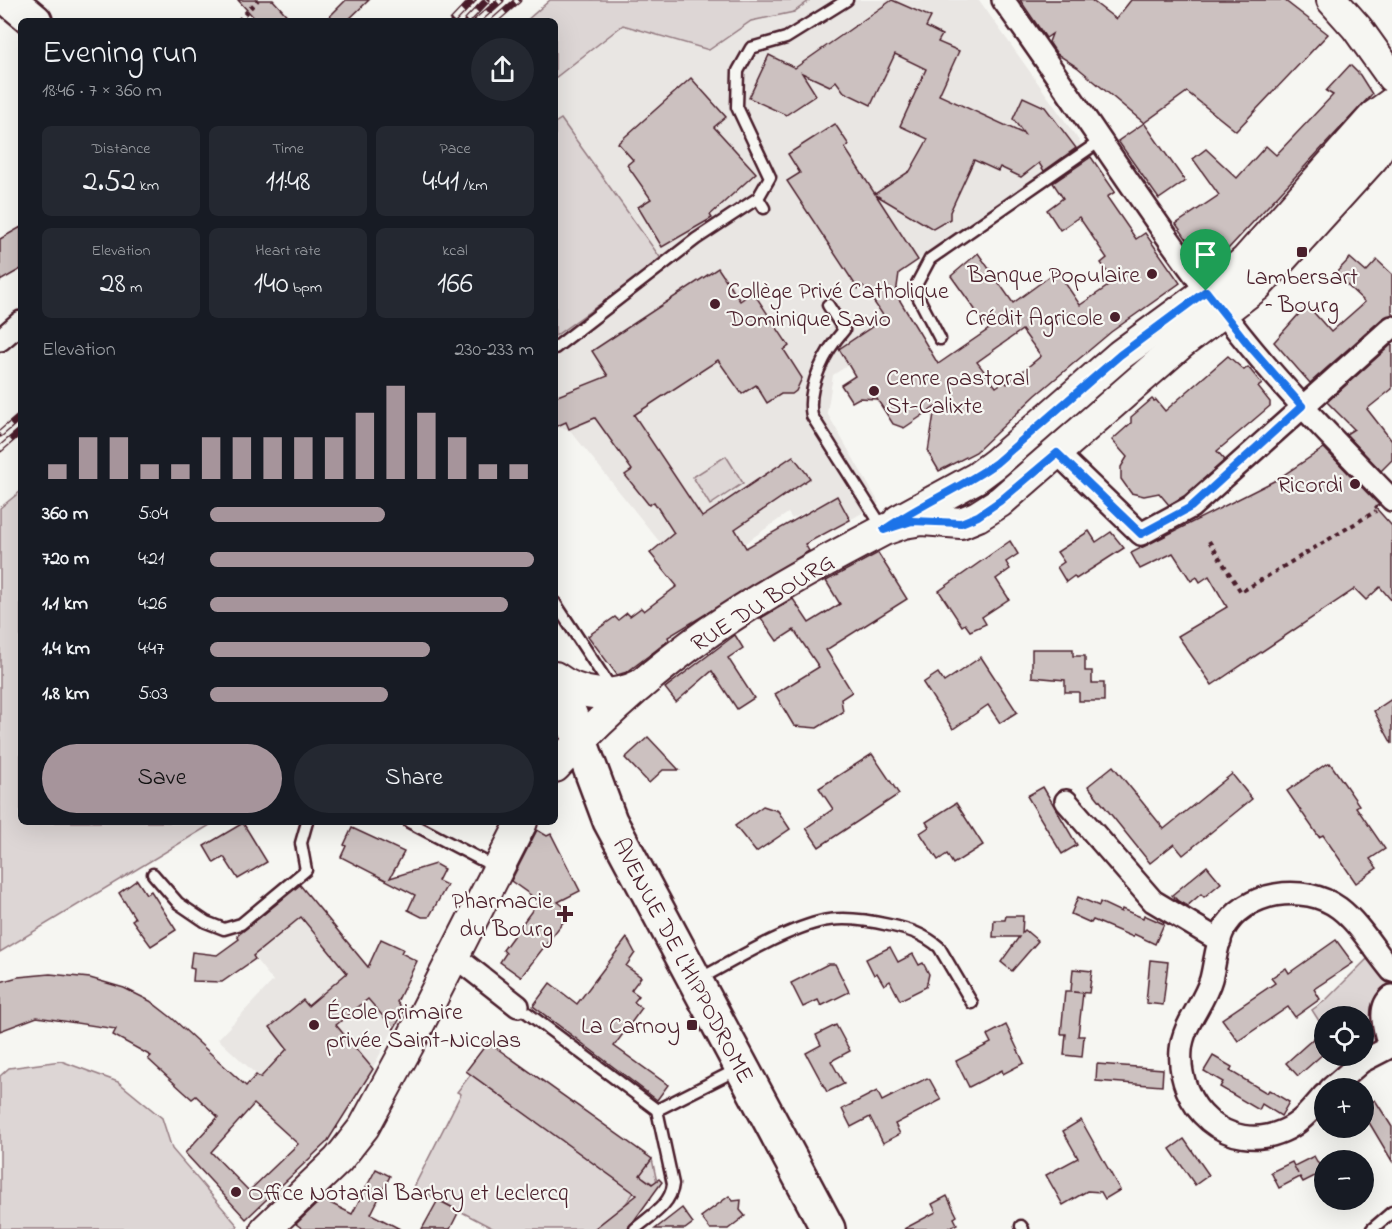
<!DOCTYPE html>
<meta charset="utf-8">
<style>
body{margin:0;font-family:"Indie Flower",sans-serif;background:#242831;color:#f1f3f6;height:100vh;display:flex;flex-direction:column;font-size:22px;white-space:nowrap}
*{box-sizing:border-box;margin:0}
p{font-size:20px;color:#9ea1a6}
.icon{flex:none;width:33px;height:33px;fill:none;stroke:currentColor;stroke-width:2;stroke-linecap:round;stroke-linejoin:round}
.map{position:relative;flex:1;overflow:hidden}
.details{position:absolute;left:18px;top:18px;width:540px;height:807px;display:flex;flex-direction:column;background:#171b24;border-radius:9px;box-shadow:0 6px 24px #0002}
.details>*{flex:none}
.buttons{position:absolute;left:1314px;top:1006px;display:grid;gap:12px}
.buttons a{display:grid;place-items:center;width:60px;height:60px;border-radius:50%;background:#171b24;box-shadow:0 6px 24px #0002;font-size:30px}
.pin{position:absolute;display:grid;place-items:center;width:51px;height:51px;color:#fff;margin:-62px -26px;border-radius:50% 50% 50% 0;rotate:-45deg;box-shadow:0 0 6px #0007}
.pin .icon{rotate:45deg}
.round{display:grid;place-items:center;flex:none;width:63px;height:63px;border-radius:32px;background:#242831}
.head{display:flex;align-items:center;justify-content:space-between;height:102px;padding:0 24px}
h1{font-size:33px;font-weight:600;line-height:45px}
.metrics{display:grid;grid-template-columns:repeat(3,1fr);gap:9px;height:102px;padding:6px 24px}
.metrics div{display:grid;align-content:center;border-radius:9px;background:#242831;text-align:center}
.metrics b{font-size:30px;font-weight:600}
.metrics small{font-size:16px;font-weight:400}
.metrics p{font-size:16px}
.chart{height:168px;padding:12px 24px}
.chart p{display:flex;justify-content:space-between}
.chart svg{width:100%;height:108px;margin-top:6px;stroke:#a6949b;stroke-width:6}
.action{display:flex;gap:12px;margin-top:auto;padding:12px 24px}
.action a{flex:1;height:69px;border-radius:36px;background:#a6949b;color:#111;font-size:24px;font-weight:600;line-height:69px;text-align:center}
.action a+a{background:#242831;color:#f1f3f6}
ul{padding:0 24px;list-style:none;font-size:20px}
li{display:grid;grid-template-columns:96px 72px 1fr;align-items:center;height:45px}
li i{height:15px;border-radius:8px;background:#a6949b}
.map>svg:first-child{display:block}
.built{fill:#e9e6e3}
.green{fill:#ddd6d5;stroke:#947a80;stroke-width:1.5}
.building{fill:#ccc1c0;stroke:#4a1f2b;stroke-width:1.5;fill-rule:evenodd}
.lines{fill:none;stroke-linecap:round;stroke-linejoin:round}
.lane-casing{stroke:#4a1f2b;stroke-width:15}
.street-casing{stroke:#4a1f2b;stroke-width:26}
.secondary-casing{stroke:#4a1f2b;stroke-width:34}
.primary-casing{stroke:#4a1f2b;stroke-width:38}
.path{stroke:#4a1f2b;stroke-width:4;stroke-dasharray:4.5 4.5;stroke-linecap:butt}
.lane{stroke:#f6f6f2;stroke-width:10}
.street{stroke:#f6f6f2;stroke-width:21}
.secondary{stroke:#f6f6f2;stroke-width:30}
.primary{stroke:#f6f6f2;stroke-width:33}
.rail-casing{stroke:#4a1f2b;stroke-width:7}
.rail{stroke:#f6f6f2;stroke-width:4.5;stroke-dasharray:14;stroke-linecap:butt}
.route-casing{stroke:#fff;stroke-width:12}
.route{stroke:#1a73e8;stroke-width:8}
.poi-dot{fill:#4a1f2b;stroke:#f6f6f2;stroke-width:2}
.labels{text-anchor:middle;stroke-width:4.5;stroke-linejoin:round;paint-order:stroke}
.poi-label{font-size:24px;fill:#4a1f2b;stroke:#f6f6f2;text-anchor:end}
.street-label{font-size:24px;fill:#4a1f2b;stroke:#f6f6f2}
</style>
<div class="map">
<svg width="1392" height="1229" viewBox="0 0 1392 1229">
<rect width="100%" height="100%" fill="#f6f6f2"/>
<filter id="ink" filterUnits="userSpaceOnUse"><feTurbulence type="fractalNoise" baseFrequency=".0167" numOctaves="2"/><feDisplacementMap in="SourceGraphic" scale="12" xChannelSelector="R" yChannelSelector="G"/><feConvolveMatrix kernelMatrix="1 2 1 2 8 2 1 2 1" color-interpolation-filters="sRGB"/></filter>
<g filter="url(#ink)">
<!-- built -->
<g class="built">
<path d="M810 0H979L1082 145 899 273 896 293 900 332 833 375 827 413 879 503 850 520 837 496 792 519 788 513 691 581 569 429 555 427V78L624 25 709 50 751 21 794 12Z"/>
<path d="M300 885 404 1010 359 1093 328 1141 218 1039 273 981 237 936Z"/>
</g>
<!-- green -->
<g class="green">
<path d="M550 0H810L794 12 751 21 709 50 623 25 555 78V21H526Z"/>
<path d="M561 119 662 260 555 336V123Z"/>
<path d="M726 456 743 483 710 505 693 477Z"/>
<path d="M21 491V822H215L0 952V508Z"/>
<path d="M1367 959 1390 982C1364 1002 1369 1014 1377 1042L1364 1050V1017H1324V1029L1312 1010 1326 1000Z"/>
<path d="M61 1061 118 1082 162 1118 172 1149 238 1226 236 1229H0V1076L9 1068Z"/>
<path d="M471 1074 629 1189 652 1159 658 1187 644 1178 625 1205 594 1229H494L414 1187 461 1094 457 1092Z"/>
</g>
<!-- building -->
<g class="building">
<path d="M238 0H273L292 21H257Z"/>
<path d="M346 0H369L347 21H325Z"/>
<path d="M892 0 931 17 926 27 942 35 938 42 959 51 939 95 1024 134 1013 119 1023 97 1045 107 1076 148 1044 171 1039 163 1021 177 1000 167 998 171 974 160 950 212V219L933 229 876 195 918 260 899 273 896 294 938 364 989 329 951 276 978 253 1013 303 1057 271 1080 305 1114 282 1101 263 1107 258 1079 217 1060 230 1047 210 1063 198 1053 183 1091 157 1115 192 1107 197 1136 239 1145 233 1180 283 1111 332 1036 395 976 452 939 471 928 452 935 407 904 428 893 424 877 399 859 398 852 402 841 385 855 376 839 349 885 318 863 286 858 289 787 181 800 173 788 154 835 124 849 145 845 148 875 194 910 171 928 139 900 126 926 69 895 54 871 105 844 92 836 81 830 86 802 73 816 95 786 115 749 98 769 55 795 68ZM1022 330 1041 356 1007 384 1005 381 996 387 977 362Z"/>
<path d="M1020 0H1091L1116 19 1131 0H1284L1328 34 1236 131 1187 92 1144 123 1185 181 1159 199 1118 141 1144 123 1077 67 1057 54 1049 42 1052 34 1046 38Z"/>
<path d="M1350 65 1360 75 1372 94 1215 263 1205 265 1176 224 1219 195 1193 159 1206 149 1237 178 1266 146 1276 155 1333 95 1326 91Z"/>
<path d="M691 78 726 117 714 127 756 173 710 215 712 218 662 247 638 207 651 199 627 165 633 160 618 143Z"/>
<path d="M21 227V269L0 281V239Z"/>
<path d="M1350 258 1366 272 1377 260 1392 274V315L1383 318 1310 383 1274 342 1307 305 1331 332 1365 302 1335 274Z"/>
<path d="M718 268 740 301 753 292 789 346 784 350 802 378 796 391 792 394H781L767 403 756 385 742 394 718 360 634 415 702 517 793 456 810 478 735 529 746 548 837 496 850 520 805 544 809 551 668 637 669 640 651 654 627 672 617 675 588 636 615 617 618 620 627 613 630 616 641 608 644 611 677 586 650 553 674 533 654 502 649 505 625 475 632 470 595 418 569 429 566 422 555 427V397L608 376 592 351Z"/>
<path d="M1392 344V389L1367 409 1392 441V460L1381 471 1346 434 1354 429 1327 402Z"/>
<path d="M1228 356 1244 370 1248 367 1262 384 1258 387 1270 402V406L1217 451 1225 460 1184 496 1169 505 1159 493 1144 496 1131 493 1121 479V467L1127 457 1112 440 1131 423V417L1152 399 1154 401 1156 400 1165 411Z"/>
<path d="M1324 448 1379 505 1375 507 1392 526V601L1380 587 1366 600 1355 589 1212 685 1178 636 1227 607 1209 576 1200 582 1197 577 1191 581 1173 553 1140 569 1131 553 1276 480Z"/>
<path d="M1089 531 1096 542 1111 532 1124 548 1076 579 1074 576 1066 582 1057 567 1064 562 1057 552Z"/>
<path d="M1010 541 1018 554 1006 562 1010 569 996 579 1009 599 982 617 986 624 970 631 965 624 962 626 939 591Z"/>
<path d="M878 553 907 599 826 650 852 692 841 699 843 712 817 728 794 726 775 694 819 667 794 630 777 641 761 618 793 599 809 623 840 604 826 581Z"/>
<path d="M735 635 743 648 728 658 754 698 737 709 712 671 676 702 665 688Z"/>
<path d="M1032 649H1073V656H1085V671H1092V683H1104V701H1079V692H1065V680L1032 677Z"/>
<path d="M981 657 1017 712 1000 723 988 705 953 729 923 683 938 673 944 682Z"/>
<path d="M1392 699V744L1374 711Z"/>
<path d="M648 737 679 770H663L649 783 625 758Z"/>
<path d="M872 754 899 794 819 847 806 828 833 809 819 788Z"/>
<path d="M1330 763 1359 805 1356 807 1385 849 1370 859 1377 868 1356 883 1323 835 1319 837 1287 791 1326 764 1327 765Z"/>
<path d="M1113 766 1164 829 1232 774 1252 799 1183 855 1174 844 1150 863 1088 786Z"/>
<path d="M1043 787 1077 845 1062 854 1027 796Z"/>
<path d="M956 803 983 845 953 864 947 854 938 860 920 833 929 827 926 822Z"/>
<path d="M763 806 778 811 790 829 756 852 735 826Z"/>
<path d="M243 823 267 862 238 879 224 857 214 863 204 846Z"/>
<path d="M352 828 404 852 390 878 435 864 444 869 438 881 447 885 429 917H422L408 910 415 895 341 857 346 846 344 845Z"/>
<path d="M537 830 547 836 551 834 580 891 558 902 571 912 521 977 500 962 506 953 503 950 539 901 511 881Z"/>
<path d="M1207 866 1221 883 1204 897 1201 894 1187 906 1178 901 1172 895Z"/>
<path d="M137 880 146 894 151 891 176 930 151 946 132 920 135 918 119 893Z"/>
<path d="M300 885 368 967 381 939 403 949 401 953 417 961 397 1002 404 1011 394 1029 368 999 336 1025 373 1069 327 1142 246 1219 185 1153 218 1117 196 1096 192 1099 184 1092 148 1059 151 1056 113 1035 116 1029 37 1017 0 1031V982L18 977 50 974 90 978 124 988 150 1001 172 1018 246 1086 256 1075 260 1078 287 1049 270 1027 303 1000 308 1006 347 973 301 917 253 956 255 959 222 982 193 981 194 969 190 968 192 952 217 955 239 939 237 936ZM254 1104 298 1144 249 1191 211 1152Z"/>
<path d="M1078 897 1099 906 1100 902 1121 912 1122 909 1143 918 1144 915 1164 924 1155 944 1134 934 1133 937 1093 920 1091 923 1071 914Z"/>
<path d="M1006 916H1023L1022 933 1025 930 1038 941 1012 971 1001 962 1019 937H993L994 920H1005Z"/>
<path d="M627 938 635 953 626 966 641 977 631 990 639 996 634 1002 642 1008 614 1046 668 1085 657 1100 533 1006 550 983 577 1004Z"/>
<path d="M1336 940 1353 963 1314 989 1320 999 1295 1017 1288 1007 1238 1041 1222 1019 1275 983 1271 978 1286 968 1289 973Z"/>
<path d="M890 947 898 962 913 954 919 965 923 963 929 974 926 987 900 1000 890 981 884 985 877 973 874 975 866 959Z"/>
<path d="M1150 960 1168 962 1163 1005 1146 1003Z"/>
<path d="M828 964H835L849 992 821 1006 818 1000 803 1007 791 983Z"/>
<path d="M1073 969 1092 971 1089 993 1073 992 1083 993 1078 1036H1084L1082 1057 1064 1055 1066 1034H1061L1065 991H1071Z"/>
<path d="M836 1025 850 1051 831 1061 844 1084 827 1092 806 1053 821 1045 816 1035Z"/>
<path d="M1006 1025 1024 1063 1003 1074 1002 1070 969 1087 956 1061 991 1043 987 1035Z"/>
<path d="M1324 1029V1053L1298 1076 1286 1063Z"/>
<path d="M488 1042 652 1159 640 1175 652 1184 659 1179 662 1182 628 1229H594L637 1195 466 1071Z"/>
<path d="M1213 1056 1232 1067 1230 1071 1267 1093 1269 1090 1289 1102 1281 1116 1262 1104 1259 1110 1220 1087 1223 1082 1204 1071Z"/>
<path d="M1097 1064 1163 1069 1162 1086 1096 1081Z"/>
<path d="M927 1078 930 1080 941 1100 895 1124 900 1134 883 1143 870 1117 851 1127 842 1109 877 1091 882 1101Z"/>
<path d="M1375 1100 1392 1127V1161L1364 1114V1107Z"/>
<path d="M1081 1120 1120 1190 1105 1199 1101 1192 1087 1191 1063 1205 1046 1175 1078 1158 1063 1131Z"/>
<path d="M1184 1139 1209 1175 1195 1185 1170 1149Z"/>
<path d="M1314 1156 1323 1172 1303 1182 1300 1177 1279 1188 1271 1172 1292 1162 1298 1174 1294 1166Z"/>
<path d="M376 1169 390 1176 371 1214 400 1229H303L296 1224 322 1199 352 1214Z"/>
<path d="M729 1196 733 1201 741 1200 740 1210 745 1216 728 1229H710L701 1217Z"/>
<path d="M947 1196 957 1216 954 1218 957 1224 947 1229H904L936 1212 932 1204Z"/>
<path d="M438 1200 459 1211 450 1229H422Z"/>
<path d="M682 1208 693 1223 685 1229H655Z"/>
</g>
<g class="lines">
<!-- lane casing -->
<g class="lane-casing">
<g id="lane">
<path d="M764 208 758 198 770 177 737 107 738 71 751 48 786 38 847 0"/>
<path d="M828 305 844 330C826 350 806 387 812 416L883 528"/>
<path d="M940 339 914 289 930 259 1100 141"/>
<path d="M555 348 696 239 758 198"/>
<path d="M555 603 613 691"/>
<path d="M409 822 497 868"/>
<path d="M153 874 178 903 206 922 224 929 241 924 306 870 301 843 307 822"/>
<path d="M698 980C732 961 783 931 819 922 841 916 867 920 889 925 908 929 924 934 939 947L972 1003"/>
<path d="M518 1006 657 1110 673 1184C671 1205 650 1216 635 1229"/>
<path d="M657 1110 738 1069"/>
<path d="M1021 1226 1023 1229"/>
<path d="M1372 1229 1392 1212"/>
</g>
</g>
<!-- street casing -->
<g class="street-casing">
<g id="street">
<path d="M1003 0C1083 110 1154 226 1239 333 1286 392 1340 446 1392 500"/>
<path d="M0 340 21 322"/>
<path d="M1057 453 1141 534 1191 507 1392 327"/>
<path d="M1066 801 1153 901 1220 941"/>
<path d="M453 955 518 1006"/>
<path d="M1389 1047C1385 1030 1376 1008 1392 996"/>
<path d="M1330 1089 1361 1062 1392 1046"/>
<path d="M1324 1095C1312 1109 1300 1124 1283 1131 1228 1155 1176 1107 1181 1050 1183 1024 1204 1004 1211 979 1215 964 1216 945 1223 931 1244 890 1305 883 1339 908 1360 924 1375 951 1392 971"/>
</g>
</g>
<!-- secondary casing -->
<g class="secondary-casing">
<g id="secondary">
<path d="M1332 0 1357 28 1392 77"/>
<path d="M899 520 976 478 996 463 1120 355 1230 274 1246 260 1374 116 1392 103"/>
<path d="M555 677C580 696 612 699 640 685"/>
<path d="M555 767C602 717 654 670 710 631 765 593 825 561 884 530L904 523 922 520 961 523 978 516 1000 502 1182 343 1257 286 1373 158 1392 127"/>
<path d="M266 1229 338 1160 364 1127 408 1046 522 822"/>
</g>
</g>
<!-- primary casing -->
<g class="primary-casing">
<g id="primary">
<path d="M10 0 35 21"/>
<path d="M555 685 570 714 610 821 828 1229"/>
</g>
</g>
<!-- path -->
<g class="path">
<path d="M238 21 258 0"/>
<path d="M1209 541 1241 592 1376 511"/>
</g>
<!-- lane -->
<use href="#lane" class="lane"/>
<!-- street -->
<use href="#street" class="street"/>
<!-- secondary -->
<use href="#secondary" class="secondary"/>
<!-- primary -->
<use href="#primary" class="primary"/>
<!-- rail casing -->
<g class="rail-casing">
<g id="rail">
<path d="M453 21 473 0"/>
<path d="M467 21 487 0"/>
<path d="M477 21 501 0"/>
<path d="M494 21 518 0"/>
<path d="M0 434 21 416"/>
<path d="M0 449 21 431"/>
</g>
</g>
<!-- rail -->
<use href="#rail" class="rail"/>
</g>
</g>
<g class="lines" filter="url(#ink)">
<!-- route casing -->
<g class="route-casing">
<path id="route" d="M1206 291 1248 344 1302 406 1191 507 1141 534 1057 453 1000 501 978 516 961 523 912 521 884 530C920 504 960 489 996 463L1120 355Z"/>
</g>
<!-- route -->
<use href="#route" class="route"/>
</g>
<!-- markers -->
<g class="poi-dot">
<rect x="1296" y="246" width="12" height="12" rx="3"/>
<circle cx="1152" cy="274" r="6"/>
<circle cx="715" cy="304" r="6"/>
<circle cx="1115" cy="317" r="6"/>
<circle cx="874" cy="391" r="6"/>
<circle cx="1355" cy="484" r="6"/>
<path d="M562 905h6v6h6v6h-6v6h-6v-6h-6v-6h6z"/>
<circle cx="314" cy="1025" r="6"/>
<rect x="686" y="1019" width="12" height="12" rx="3"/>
<circle cx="236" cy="1192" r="6"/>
</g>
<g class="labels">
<!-- poi labels -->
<g class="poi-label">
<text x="1140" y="282">Banque Populaire</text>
<text x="1302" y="284" text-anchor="middle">Lambersart<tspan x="1302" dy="28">– Bourg</tspan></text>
<text x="727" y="298" text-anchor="start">Collège Privé Catholique<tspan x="727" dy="28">Dominique Savio</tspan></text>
<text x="1103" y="325">Crédit Agricole</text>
<text x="886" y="385" text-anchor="start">Cenre pastoral<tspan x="886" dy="28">St-Calixte</tspan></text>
<text x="1343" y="492">Ricordi</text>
<text x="553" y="908">Pharmacie<tspan x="553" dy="28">du Bourg</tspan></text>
<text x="326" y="1019" text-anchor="start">École primaire<tspan x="326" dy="28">privée Saint-Nicolas</tspan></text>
<text x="680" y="1033">La Carnoy</text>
<text x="248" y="1200" text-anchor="start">Office Notarial Barbry et Leclercq</text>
</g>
<!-- street labels -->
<g class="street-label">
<text transform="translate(762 602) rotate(-32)" y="8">RUE DU BOURG</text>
<text transform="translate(684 960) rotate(62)" y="8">AVENUE DE L'HIPPODROME</text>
</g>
</g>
</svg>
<div class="buttons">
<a><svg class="icon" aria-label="locate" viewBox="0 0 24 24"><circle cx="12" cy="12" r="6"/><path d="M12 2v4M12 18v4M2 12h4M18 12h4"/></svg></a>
<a>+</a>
<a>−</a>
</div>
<div class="pin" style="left:1206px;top:291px;background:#1e9e55"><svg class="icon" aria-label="arrive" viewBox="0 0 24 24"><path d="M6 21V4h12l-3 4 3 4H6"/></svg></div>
<section class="details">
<div class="head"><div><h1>Evening run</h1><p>18:46 · 7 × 360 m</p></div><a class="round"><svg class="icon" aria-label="share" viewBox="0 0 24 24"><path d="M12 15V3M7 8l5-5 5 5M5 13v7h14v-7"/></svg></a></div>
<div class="metrics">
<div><p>Distance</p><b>2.52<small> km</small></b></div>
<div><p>Time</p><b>11:48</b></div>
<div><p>Pace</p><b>4:41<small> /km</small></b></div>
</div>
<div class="metrics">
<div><p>Elevation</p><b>28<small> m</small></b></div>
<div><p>Heart rate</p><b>140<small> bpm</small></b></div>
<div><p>kcal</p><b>166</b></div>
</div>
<div class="chart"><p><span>Elevation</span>230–233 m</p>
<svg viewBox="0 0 160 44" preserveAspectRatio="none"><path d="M5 44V38M15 44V27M25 44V27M35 44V38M45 44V38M55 44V27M65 44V27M75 44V27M85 44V27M95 44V27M105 44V17M115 44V6M125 44V17M135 44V27M145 44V38M155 44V38"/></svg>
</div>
<ul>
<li><b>360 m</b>5:04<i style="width:54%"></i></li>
<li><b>720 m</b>4:21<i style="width:100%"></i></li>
<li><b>1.1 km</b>4:26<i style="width:92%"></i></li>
<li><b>1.4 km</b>4:47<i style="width:68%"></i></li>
<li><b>1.8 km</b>5:03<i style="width:55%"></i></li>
</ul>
<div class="action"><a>Save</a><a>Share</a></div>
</section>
</div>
